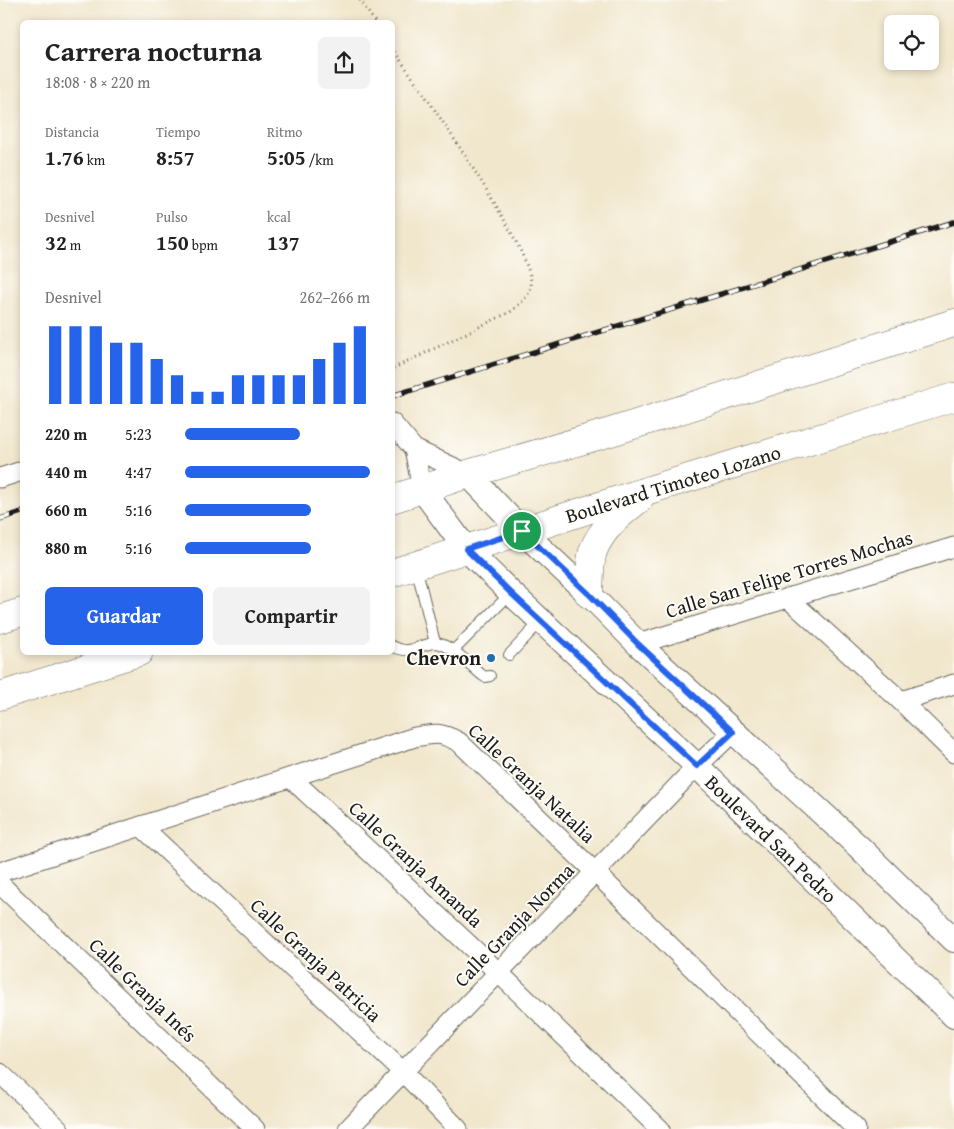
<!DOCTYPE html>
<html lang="es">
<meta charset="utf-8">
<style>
body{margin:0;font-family:"Gentium Book Plus",serif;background:#f2f2f2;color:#222;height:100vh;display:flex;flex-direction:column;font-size:19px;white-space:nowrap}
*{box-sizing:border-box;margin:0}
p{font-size:16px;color:#767676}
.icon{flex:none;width:28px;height:28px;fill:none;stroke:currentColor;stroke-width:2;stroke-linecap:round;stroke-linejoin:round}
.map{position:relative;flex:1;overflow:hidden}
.panel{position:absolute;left:20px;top:20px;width:375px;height:635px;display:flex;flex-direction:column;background:#fff;border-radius:8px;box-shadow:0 2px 8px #0003}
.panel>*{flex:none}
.tools{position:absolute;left:884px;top:15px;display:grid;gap:10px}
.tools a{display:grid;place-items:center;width:55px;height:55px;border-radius:8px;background:#fff;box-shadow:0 2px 8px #0003;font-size:25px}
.pin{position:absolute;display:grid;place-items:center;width:42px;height:42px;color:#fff;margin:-21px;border:2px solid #fff;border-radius:50%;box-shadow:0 1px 5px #0007}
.round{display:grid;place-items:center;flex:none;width:52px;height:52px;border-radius:8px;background:#f2f2f2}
.overview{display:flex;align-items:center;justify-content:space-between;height:85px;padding:0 25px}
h1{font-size:28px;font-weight:600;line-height:38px}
.stats{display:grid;grid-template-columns:repeat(3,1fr);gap:8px;height:85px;padding:5px 25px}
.stats div{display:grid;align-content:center}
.stats b{font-size:21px;font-weight:600}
.stats small{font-size:14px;font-weight:400}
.stats p{font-size:14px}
.chart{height:140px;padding:10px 25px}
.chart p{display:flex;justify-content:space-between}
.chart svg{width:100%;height:90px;margin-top:5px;stroke:#2563eb;stroke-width:6}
.button{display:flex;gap:10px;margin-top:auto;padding:10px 25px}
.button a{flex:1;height:58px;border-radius:8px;background:#2563eb;color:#fff;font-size:20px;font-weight:600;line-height:58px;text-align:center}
.button a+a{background:#f2f2f2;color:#222}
ul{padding:0 25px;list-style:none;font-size:16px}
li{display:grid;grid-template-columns:80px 60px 1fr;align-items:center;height:38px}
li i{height:12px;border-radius:6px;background:#2563eb}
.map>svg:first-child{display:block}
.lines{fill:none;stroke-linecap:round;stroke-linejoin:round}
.service-casing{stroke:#67635a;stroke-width:12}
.minor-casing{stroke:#67635a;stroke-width:21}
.tertiary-casing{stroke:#67635a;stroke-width:26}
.primary-casing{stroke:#67635a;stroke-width:29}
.path{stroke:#67635a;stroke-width:3;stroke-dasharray:1 4;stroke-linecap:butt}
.service{stroke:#fff;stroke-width:10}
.minor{stroke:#fff;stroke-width:19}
.tertiary{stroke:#fff;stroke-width:24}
.primary{stroke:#fff;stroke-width:28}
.rail-casing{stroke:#1c1c1c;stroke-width:5.5}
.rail{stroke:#fdfcf7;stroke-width:4;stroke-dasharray:11;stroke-linecap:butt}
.route-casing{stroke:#fff;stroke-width:10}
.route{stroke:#2563eb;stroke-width:6}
.poi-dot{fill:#1f6fb2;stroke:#fdfcf7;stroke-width:2}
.labels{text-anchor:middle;stroke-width:4;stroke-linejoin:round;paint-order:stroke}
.street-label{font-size:20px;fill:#1c1c1c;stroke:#fdfcf7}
.poi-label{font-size:20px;font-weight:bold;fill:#1c1c1c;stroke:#fdfcf7;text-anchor:end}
</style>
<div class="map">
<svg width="954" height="1129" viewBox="0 0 954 1129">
<rect width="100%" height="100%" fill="#fdfcf7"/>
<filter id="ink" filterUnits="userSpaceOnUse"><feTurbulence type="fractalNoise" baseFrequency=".02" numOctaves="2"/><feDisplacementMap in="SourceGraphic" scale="10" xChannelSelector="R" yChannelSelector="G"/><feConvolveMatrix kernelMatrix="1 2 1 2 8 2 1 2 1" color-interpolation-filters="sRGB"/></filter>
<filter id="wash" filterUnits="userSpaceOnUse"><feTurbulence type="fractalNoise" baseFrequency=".0096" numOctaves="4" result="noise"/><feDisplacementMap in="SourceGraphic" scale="20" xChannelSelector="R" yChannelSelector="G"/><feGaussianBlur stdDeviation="1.12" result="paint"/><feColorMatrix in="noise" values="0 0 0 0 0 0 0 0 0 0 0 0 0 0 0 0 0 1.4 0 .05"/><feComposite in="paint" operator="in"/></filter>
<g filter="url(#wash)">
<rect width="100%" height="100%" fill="#f1e7cd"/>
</g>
<g filter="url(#ink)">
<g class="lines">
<!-- service casing -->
<g class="service-casing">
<g id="service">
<path d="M416 566 435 643"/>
<path d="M392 646C411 656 417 645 434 643 449 642 471 666 482 675L485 677 490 676"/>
<path d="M454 650 511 593"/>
<path d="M509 655 541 621"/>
</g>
</g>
<!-- minor casing -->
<g class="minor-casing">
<g id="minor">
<path d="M392 423 414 449 468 474"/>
<path d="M414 449 422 489"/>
<path d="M0 478 22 471"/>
<path d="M789 599 901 701 954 753"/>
<path d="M638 644 954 547"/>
<path d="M901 701 954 684"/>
<path d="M292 779 499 973 660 1129"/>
<path d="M141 826 403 1072 458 1129"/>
<path d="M0 872 415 737C435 733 441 732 459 742L596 873 856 1129"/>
<path d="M0 884 255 1129"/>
<path d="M0 1073 59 1129"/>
<path d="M348 1129 697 766 733 732"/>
</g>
</g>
<!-- tertiary casing -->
<g class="tertiary-casing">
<g id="tertiary">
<path d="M468 474 522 531 589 594 638 644 859 847 954 940"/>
<path d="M422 489 466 549 511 593 697 766 954 1016"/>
</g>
</g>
<!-- primary casing -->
<g class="primary-casing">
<g id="primary">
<path d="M392 499 468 474 614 431 954 323"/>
<path d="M392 573 649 490 954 397"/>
<path d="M589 594C590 581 589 564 593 551 602 528 620 514 639 499"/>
<path d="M0 619 22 612"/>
<path d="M0 696 139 652"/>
</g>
</g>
<!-- path -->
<g class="path">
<path d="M360 0 375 22"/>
<path d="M392 48C417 84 536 252 531 286 529 297 519 305 510 312L392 369"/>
</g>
<!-- service -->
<use href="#service" class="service"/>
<!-- minor -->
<use href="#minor" class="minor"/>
<!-- tertiary -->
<use href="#tertiary" class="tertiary"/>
<!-- primary -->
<use href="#primary" class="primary"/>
<!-- rail casing -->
<g class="rail-casing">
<g id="rail">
<path d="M392 396 954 222"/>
<path d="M0 519 22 512"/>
</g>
</g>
<!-- rail -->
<use href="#rail" class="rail"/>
</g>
</g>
<g class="lines" filter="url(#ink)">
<!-- route casing -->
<g class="route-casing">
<path id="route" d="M522 531 589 594 638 644 733 732 697 766 511 593 466 549Z"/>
</g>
<!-- route -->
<use href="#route" class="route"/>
</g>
<!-- markers -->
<circle class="poi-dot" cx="491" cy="658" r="5"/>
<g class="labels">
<!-- street labels -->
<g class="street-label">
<text transform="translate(673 484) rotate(-17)" y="7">Boulevard Timoteo Lozano</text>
<text transform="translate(789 574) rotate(-17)" y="7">Calle San Felipe Torres Mochas</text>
<text transform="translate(532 783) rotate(43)" y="7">Calle Granja Natalia</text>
<text transform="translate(771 839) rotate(44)" y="7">Boulevard San Pedro</text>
<text transform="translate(416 864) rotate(43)" y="7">Calle Granja Amanda</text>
<text transform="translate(514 925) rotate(-46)" y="7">Calle Granja Norma</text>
<text transform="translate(316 960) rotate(43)" y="7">Calle Granja Patricia</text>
<text transform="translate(143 990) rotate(44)" y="7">Calle Granja Inés</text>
</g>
<!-- poi labels -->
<g class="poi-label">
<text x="481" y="665">Chevron</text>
</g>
</g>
</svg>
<div class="tools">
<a><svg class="icon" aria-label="locate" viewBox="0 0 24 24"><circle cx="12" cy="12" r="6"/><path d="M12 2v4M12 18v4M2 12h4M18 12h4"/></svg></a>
</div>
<div class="pin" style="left:522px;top:531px;background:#1e9e55"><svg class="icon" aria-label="arrive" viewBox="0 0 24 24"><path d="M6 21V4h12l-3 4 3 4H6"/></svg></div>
<section class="panel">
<div class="overview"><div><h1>Carrera nocturna</h1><p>18:08 · 8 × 220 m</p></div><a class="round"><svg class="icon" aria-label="share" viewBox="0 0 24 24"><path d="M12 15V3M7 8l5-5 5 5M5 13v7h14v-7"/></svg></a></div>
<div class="stats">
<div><p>Distancia</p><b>1.76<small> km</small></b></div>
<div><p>Tiempo</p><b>8:57</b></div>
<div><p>Ritmo</p><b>5:05<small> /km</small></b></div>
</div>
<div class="stats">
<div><p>Desnivel</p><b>32<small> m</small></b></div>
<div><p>Pulso</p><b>150<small> bpm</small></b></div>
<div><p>kcal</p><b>137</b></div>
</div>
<div class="chart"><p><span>Desnivel</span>262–266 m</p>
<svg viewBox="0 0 160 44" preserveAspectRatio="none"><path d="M5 44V6M15 44V6M25 44V6M35 44V14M45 44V14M55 44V22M65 44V30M75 44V38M85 44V38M95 44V30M105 44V30M115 44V30M125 44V30M135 44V22M145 44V14M155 44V6"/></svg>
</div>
<ul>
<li><b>220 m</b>5:23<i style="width:62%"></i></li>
<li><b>440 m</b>4:47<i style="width:100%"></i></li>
<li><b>660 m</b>5:16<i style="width:68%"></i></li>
<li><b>880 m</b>5:16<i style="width:68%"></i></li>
</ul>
<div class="button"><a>Guardar</a><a>Compartir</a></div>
</section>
</div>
